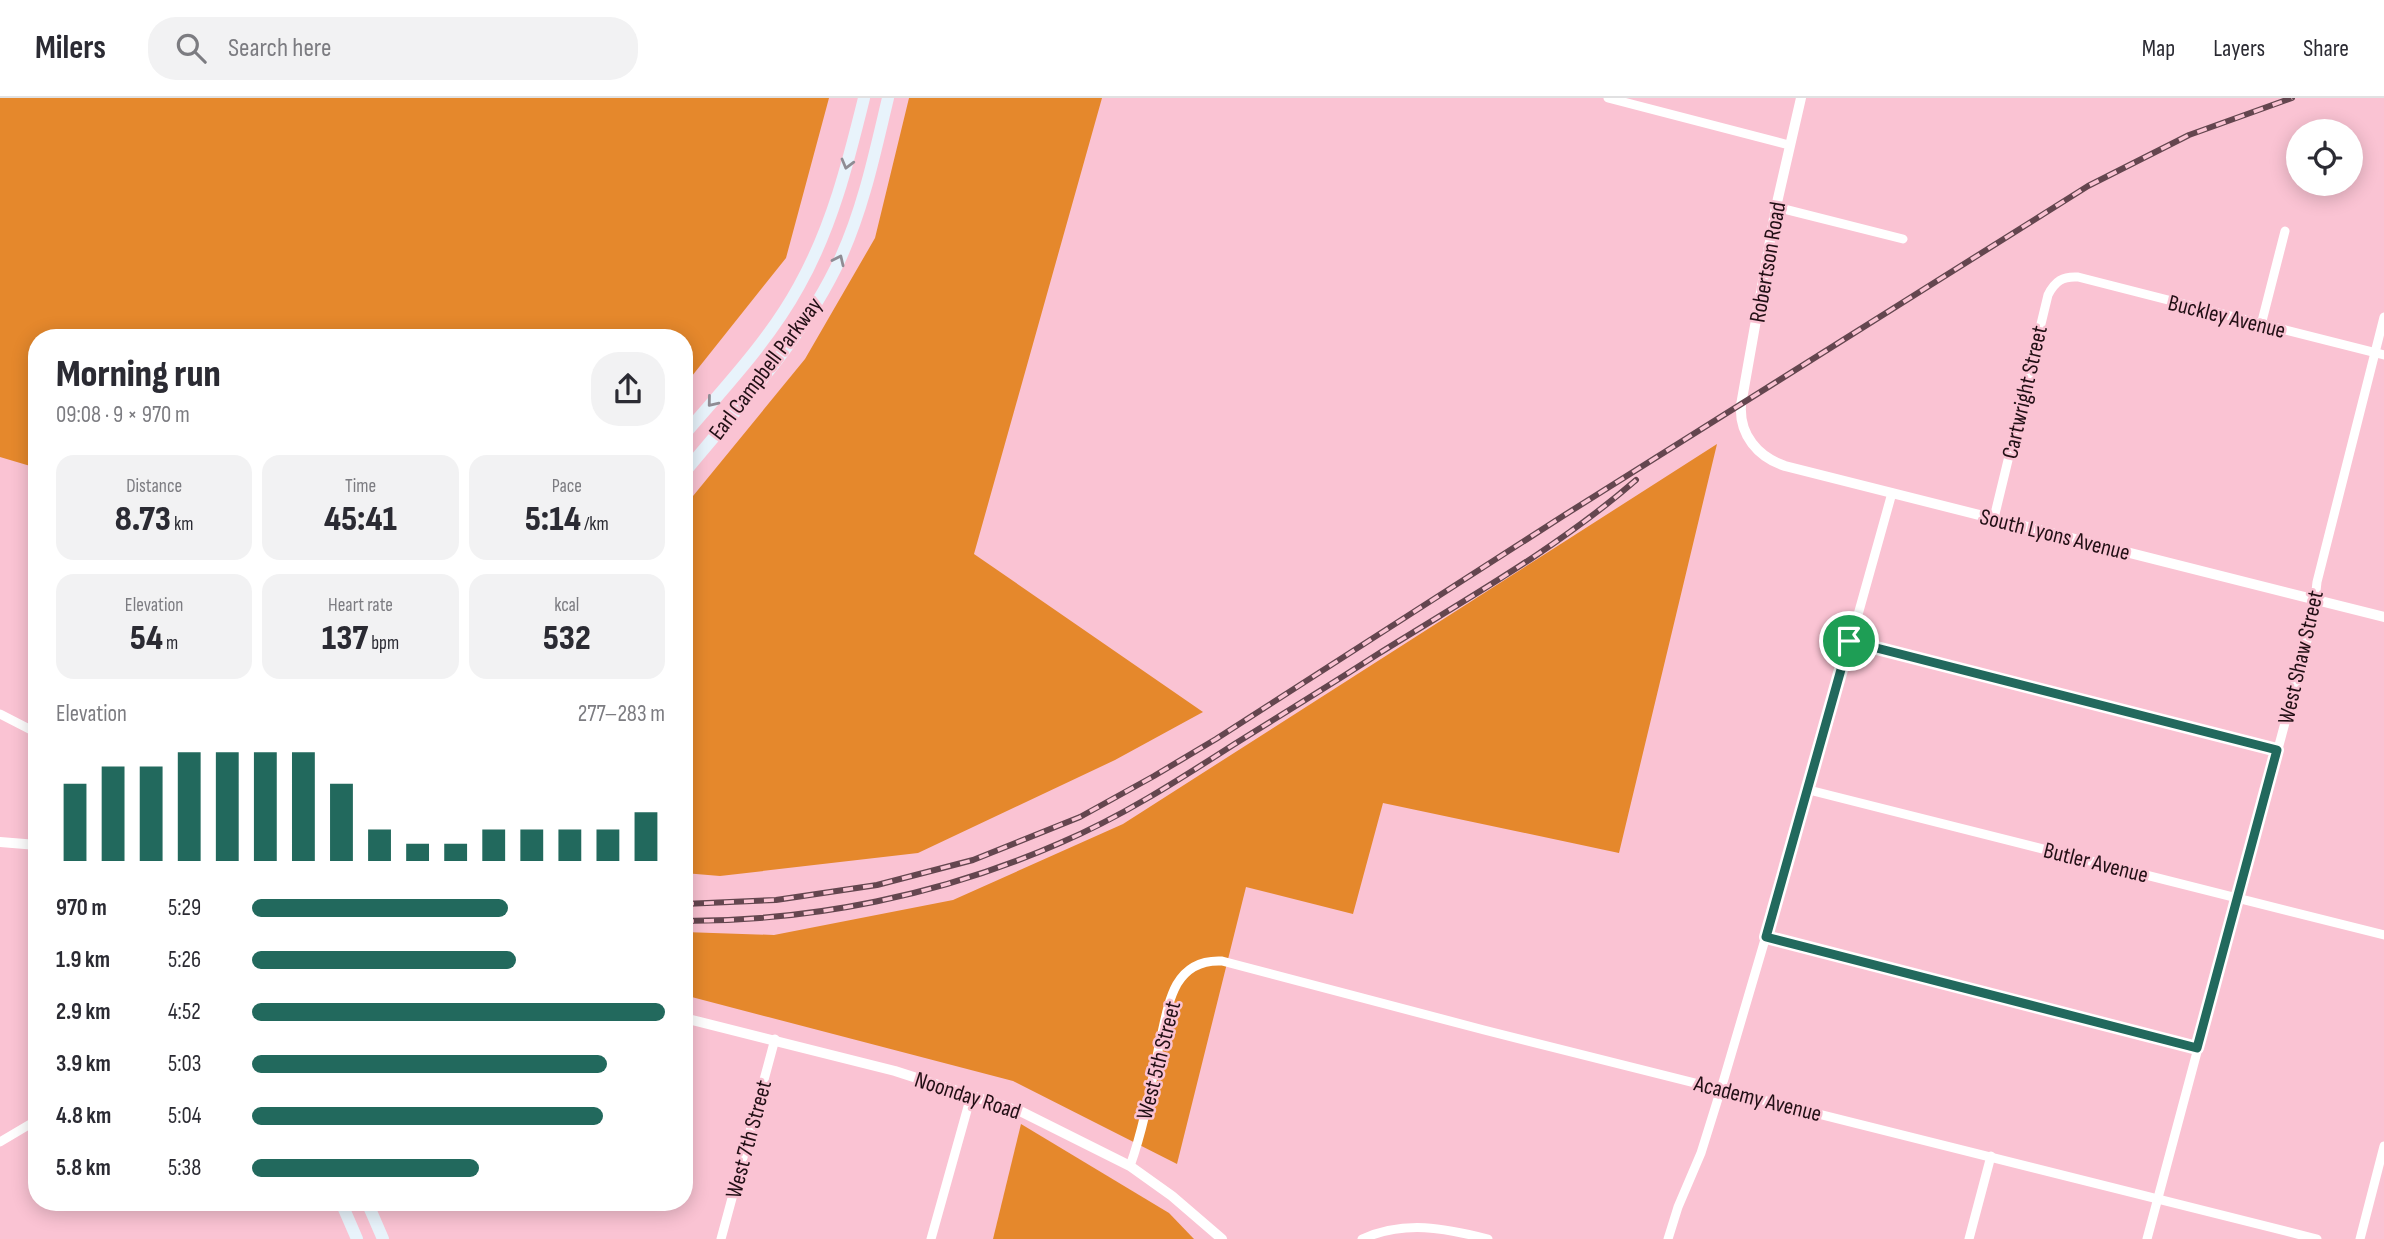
<!DOCTYPE html>
<meta charset="utf-8">
<style>
body{margin:0;font-family:"Sofia Sans Condensed",sans-serif;background:#f2f2f3;color:#2b2b33;height:100vh;display:flex;flex-direction:column;font-size:26px;white-space:nowrap}
*{box-sizing:border-box;margin:0}
p{font-size:23px;color:#7c7c81}
.icon{flex:none;width:38px;height:38px;fill:none;stroke:currentColor;stroke-width:2;stroke-linecap:round;stroke-linejoin:round}
.map{position:relative;flex:1;overflow:hidden}
.panel{position:absolute;left:28px;top:231px;width:665px;height:882px;display:flex;flex-direction:column;background:#fff;border-radius:28px;box-shadow:0 4px 18px #0003}
.panel>*{flex:none}
.fabs{position:absolute;left:2286px;top:21px;display:grid;gap:14px}
.fabs a{display:grid;place-items:center;width:77px;height:77px;border-radius:50%;background:#fff;box-shadow:0 4px 18px #0003;font-size:35px}
.pin{position:absolute;display:grid;place-items:center;width:60px;height:60px;color:#fff;margin:-30px;border:4px solid #fff;border-radius:50%;box-shadow:0 2px 7px #0007}
.round{display:grid;place-items:center;flex:none;width:74px;height:74px;border-radius:28px;background:#f2f2f3}
.overview{display:flex;align-items:center;justify-content:space-between;height:119px;padding:0 28px}
h1{font-size:38px;font-weight:800;line-height:52px}
.stats{display:grid;grid-template-columns:repeat(3,1fr);gap:10px;height:119px;padding:7px 28px}
.stats div{display:grid;align-content:center;border-radius:18px;background:#f2f2f3;text-align:center}
.stats b{font-size:35px;font-weight:800}
.stats small{font-size:19px;font-weight:400}
.stats p{font-size:19px}
.chart{height:196px;padding:14px 28px}
.chart p{display:flex;justify-content:space-between}
.chart svg{width:100%;height:126px;margin-top:7px;stroke:#22695d;stroke-width:6}
ul{padding:0 28px;list-style:none;font-size:23px}
li{display:grid;grid-template-columns:112px 84px 1fr;align-items:center;height:52px}
li i{height:18px;border-radius:9px;background:#22695d}
header{display:flex;align-items:center;gap:42px;box-sizing:border-box;height:98px;padding:0 35px;background:#fff;border-bottom:2px solid #e1e1e2}
header strong{font-size:33px}
nav{display:flex;gap:38px;margin-inline-start:auto;font-size:24px}
.search{width:490px;height:63px;background:#f2f2f3;display:flex;align-items:center;gap:18px;box-sizing:border-box;padding:0 24px;border-radius:28px;color:#7c7c81;font-size:26px}
.map>svg:first-child{display:block}
.forest{fill:#e5882c}
.lines{fill:none;stroke-linecap:round;stroke-linejoin:round}
.minor{stroke:#fff;stroke-width:9}
.tertiary{stroke:#fff;stroke-width:10}
.secondary{stroke:#e8f3fb;stroke-width:12}
.rail-casing{stroke:#64464f;stroke-width:6}
.rail{stroke:#fac3d3;stroke-width:3.5;stroke-dasharray:10;stroke-linecap:butt}
.oneway{stroke:#8f8c94}
.route-casing{stroke:#fff;stroke-width:14}
.route{stroke:#22695d;stroke-width:9}
.labels{text-anchor:middle;stroke-width:5;stroke-linejoin:round;paint-order:stroke}
.street-label{font-size:23px;fill:#220f15;stroke:#fac3d3}
</style>
<header>
<strong>Milers</strong>
<div class="search"><svg class="icon" aria-label="search" viewBox="0 0 24 24"><circle cx="10" cy="10" r="6"/><path d="M15 15l6 6"/></svg>Search here</div>
<nav><a>Map</a><a>Layers</a><a>Share</a></nav>
</header>
<div class="map">
<svg width="2384" height="1141" viewBox="0 0 2384 1141">
<rect width="100%" height="100%" fill="#fac3d3"/>
<!-- forest -->
<g class="forest">
<path d="M0 0H829L786 160 684 288V240H37V370L0 359Z"/>
<path d="M909 0H1102L974 456 1203 614 1115 662 918 755 720 778 684 775V409L805 261 875 140Z"/>
<path d="M1717 346 1619 755 1383 705 1353 816 1246 789 1177 1066 1013 983 684 897V834L774 837 953 802 1123 726Z"/>
<path d="M1021 1026 1169 1115 1194 1141H993Z"/>
</g>
<g class="lines">
<!-- minor -->
<g class="minor">
<path d="M1608 0 1789 47"/>
<path d="M1776 109 1903 141"/>
<path d="M2261 227 2285 133"/>
<path d="M1994 420 2048 197C2055 183 2063 178 2078 179L2384 257"/>
<path d="M1849 543 2278 652"/>
<path d="M0 616 37 635"/>
<path d="M1809 692 2384 837"/>
<path d="M1766 839 2197 951"/>
<path d="M0 1044 37 1022"/>
<path d="M1130 1068C1144 1029 1151 988 1159 948 1164 928 1167 904 1177 886 1187 869 1202 862 1222 863L1484 932 2317 1141"/>
<path d="M721 1141 775 941"/>
<path d="M931 1141 971 998"/>
<path d="M1362 1141C1405 1122 1444 1130 1488 1141"/>
<path d="M1668 1141 1678 1109 1701 1055 1721 991 1809 692 1892 395"/>
<path d="M1969 1141 1991 1058"/>
<path d="M2147 1141 2313 520 2317 484 2384 219"/>
<path d="M2360 1141 2384 1048"/>
</g>
<!-- tertiary -->
<g class="tertiary">
<path d="M1801 0 1776 109 1741 307C1739 337 1758 359 1785 368L2384 519"/>
<path d="M0 744 37 747"/>
<path d="M684 920 895 973 1022 1014 1130 1068 1172 1098 1222 1141"/>
</g>
<!-- secondary -->
<g class="secondary">
<path d="M684 337C724 290 769 243 799 188 832 129 848 65 864 0"/>
<path d="M684 375C740 307 804 240 841 159 864 108 875 54 888 0"/>
<path d="M341 1104 357 1141"/>
<path d="M367 1104 383 1141"/>
</g>
<!-- rail casing -->
<g class="rail-casing">
<g id="rail">
<path d="M684 806 776 802 877 787 973 762 1080 719 1154 678 1216 641 1563 418 2088 88 2189 37 2292 0"/>
<path d="M684 823C813 823 942 797 1060 745 1121 719 1177 683 1233 647 1281 617 1330 587 1378 556 1466 501 1558 450 1636 382"/>
</g>
</g>
<!-- rail -->
<use href="#rail" class="rail"/>
</g>
<!-- one-way arrows -->
<defs><path id="oneway-chevron" d="M-2-3.5L2.5 0L-2 3.5" fill="none" stroke-width="1.6" stroke-linecap="round" stroke-linejoin="round" transform="scale(1.75)"/></defs>
<g class="oneway">
<use href="#oneway-chevron" transform="translate(847 66) rotate(105)"/>
<use href="#oneway-chevron" transform="translate(839 162) rotate(-65)"/>
<use href="#oneway-chevron" transform="translate(712 304) rotate(129)"/>
</g>
<g class="lines">
<!-- route casing -->
<g class="route-casing">
<path id="route" d="M1849 543 2277 652 2197 950 1766 839Z"/>
</g>
<!-- route -->
<use href="#route" class="route"/>
</g>
<g class="labels">
<!-- street labels -->
<g class="street-label">
<text transform="translate(1767 164) rotate(-80)" y="8">Robertson Road</text>
<text transform="translate(2227 218) rotate(14)" y="8">Buckley Avenue</text>
<text transform="translate(765 270) rotate(-53)" y="8">Earl Campbell Parkway</text>
<text transform="translate(2024 294) rotate(-77)" y="8">Cartwright Street</text>
<text transform="translate(2055 436) rotate(14)" y="8">South Lyons Avenue</text>
<text transform="translate(2300 559) rotate(-77)" y="8">West Shaw Street</text>
<text transform="translate(2096 764) rotate(14)" y="8">Butler Avenue</text>
<text transform="translate(1158 962) rotate(-76)" y="8">West 5th Street</text>
<text transform="translate(968 997) rotate(18)" y="8">Noonday Road</text>
<text transform="translate(1758 1000) rotate(14)" y="8">Academy Avenue</text>
<text transform="translate(748 1041) rotate(-75)" y="8">West 7th Street</text>
</g>
</g>
</svg>
<div class="fabs">
<a><svg class="icon" aria-label="locate" viewBox="0 0 24 24"><circle cx="12" cy="12" r="6"/><path d="M12 2v4M12 18v4M2 12h4M18 12h4"/></svg></a>
</div>
<div class="pin" style="left:1849px;top:543px;background:#1e9e55"><svg class="icon" aria-label="arrive" viewBox="0 0 24 24"><path d="M6 21V4h12l-3 4 3 4H6"/></svg></div>
<section class="panel">
<div class="overview"><div><h1>Morning run</h1><p>09:08 · 9 × 970 m</p></div><a class="round"><svg class="icon" aria-label="share" viewBox="0 0 24 24"><path d="M12 15V3M7 8l5-5 5 5M5 13v7h14v-7"/></svg></a></div>
<div class="stats">
<div><p>Distance</p><b>8.73<small> km</small></b></div>
<div><p>Time</p><b>45:41</b></div>
<div><p>Pace</p><b>5:14<small> /km</small></b></div>
</div>
<div class="stats">
<div><p>Elevation</p><b>54<small> m</small></b></div>
<div><p>Heart rate</p><b>137<small> bpm</small></b></div>
<div><p>kcal</p><b>532</b></div>
</div>
<div class="chart"><p><span>Elevation</span>277–283 m</p>
<svg viewBox="0 0 160 44" preserveAspectRatio="none"><path d="M5 44V17M15 44V11M25 44V11M35 44V6M45 44V6M55 44V6M65 44V6M75 44V17M85 44V33M95 44V38M105 44V38M115 44V33M125 44V33M135 44V33M145 44V33M155 44V27"/></svg>
</div>
<ul>
<li><b>970 m</b>5:29<i style="width:62%"></i></li>
<li><b>1.9 km</b>5:26<i style="width:64%"></i></li>
<li><b>2.9 km</b>4:52<i style="width:100%"></i></li>
<li><b>3.9 km</b>5:03<i style="width:86%"></i></li>
<li><b>4.8 km</b>5:04<i style="width:85%"></i></li>
<li><b>5.8 km</b>5:38<i style="width:55%"></i></li>
</ul>
</section>
</div>
